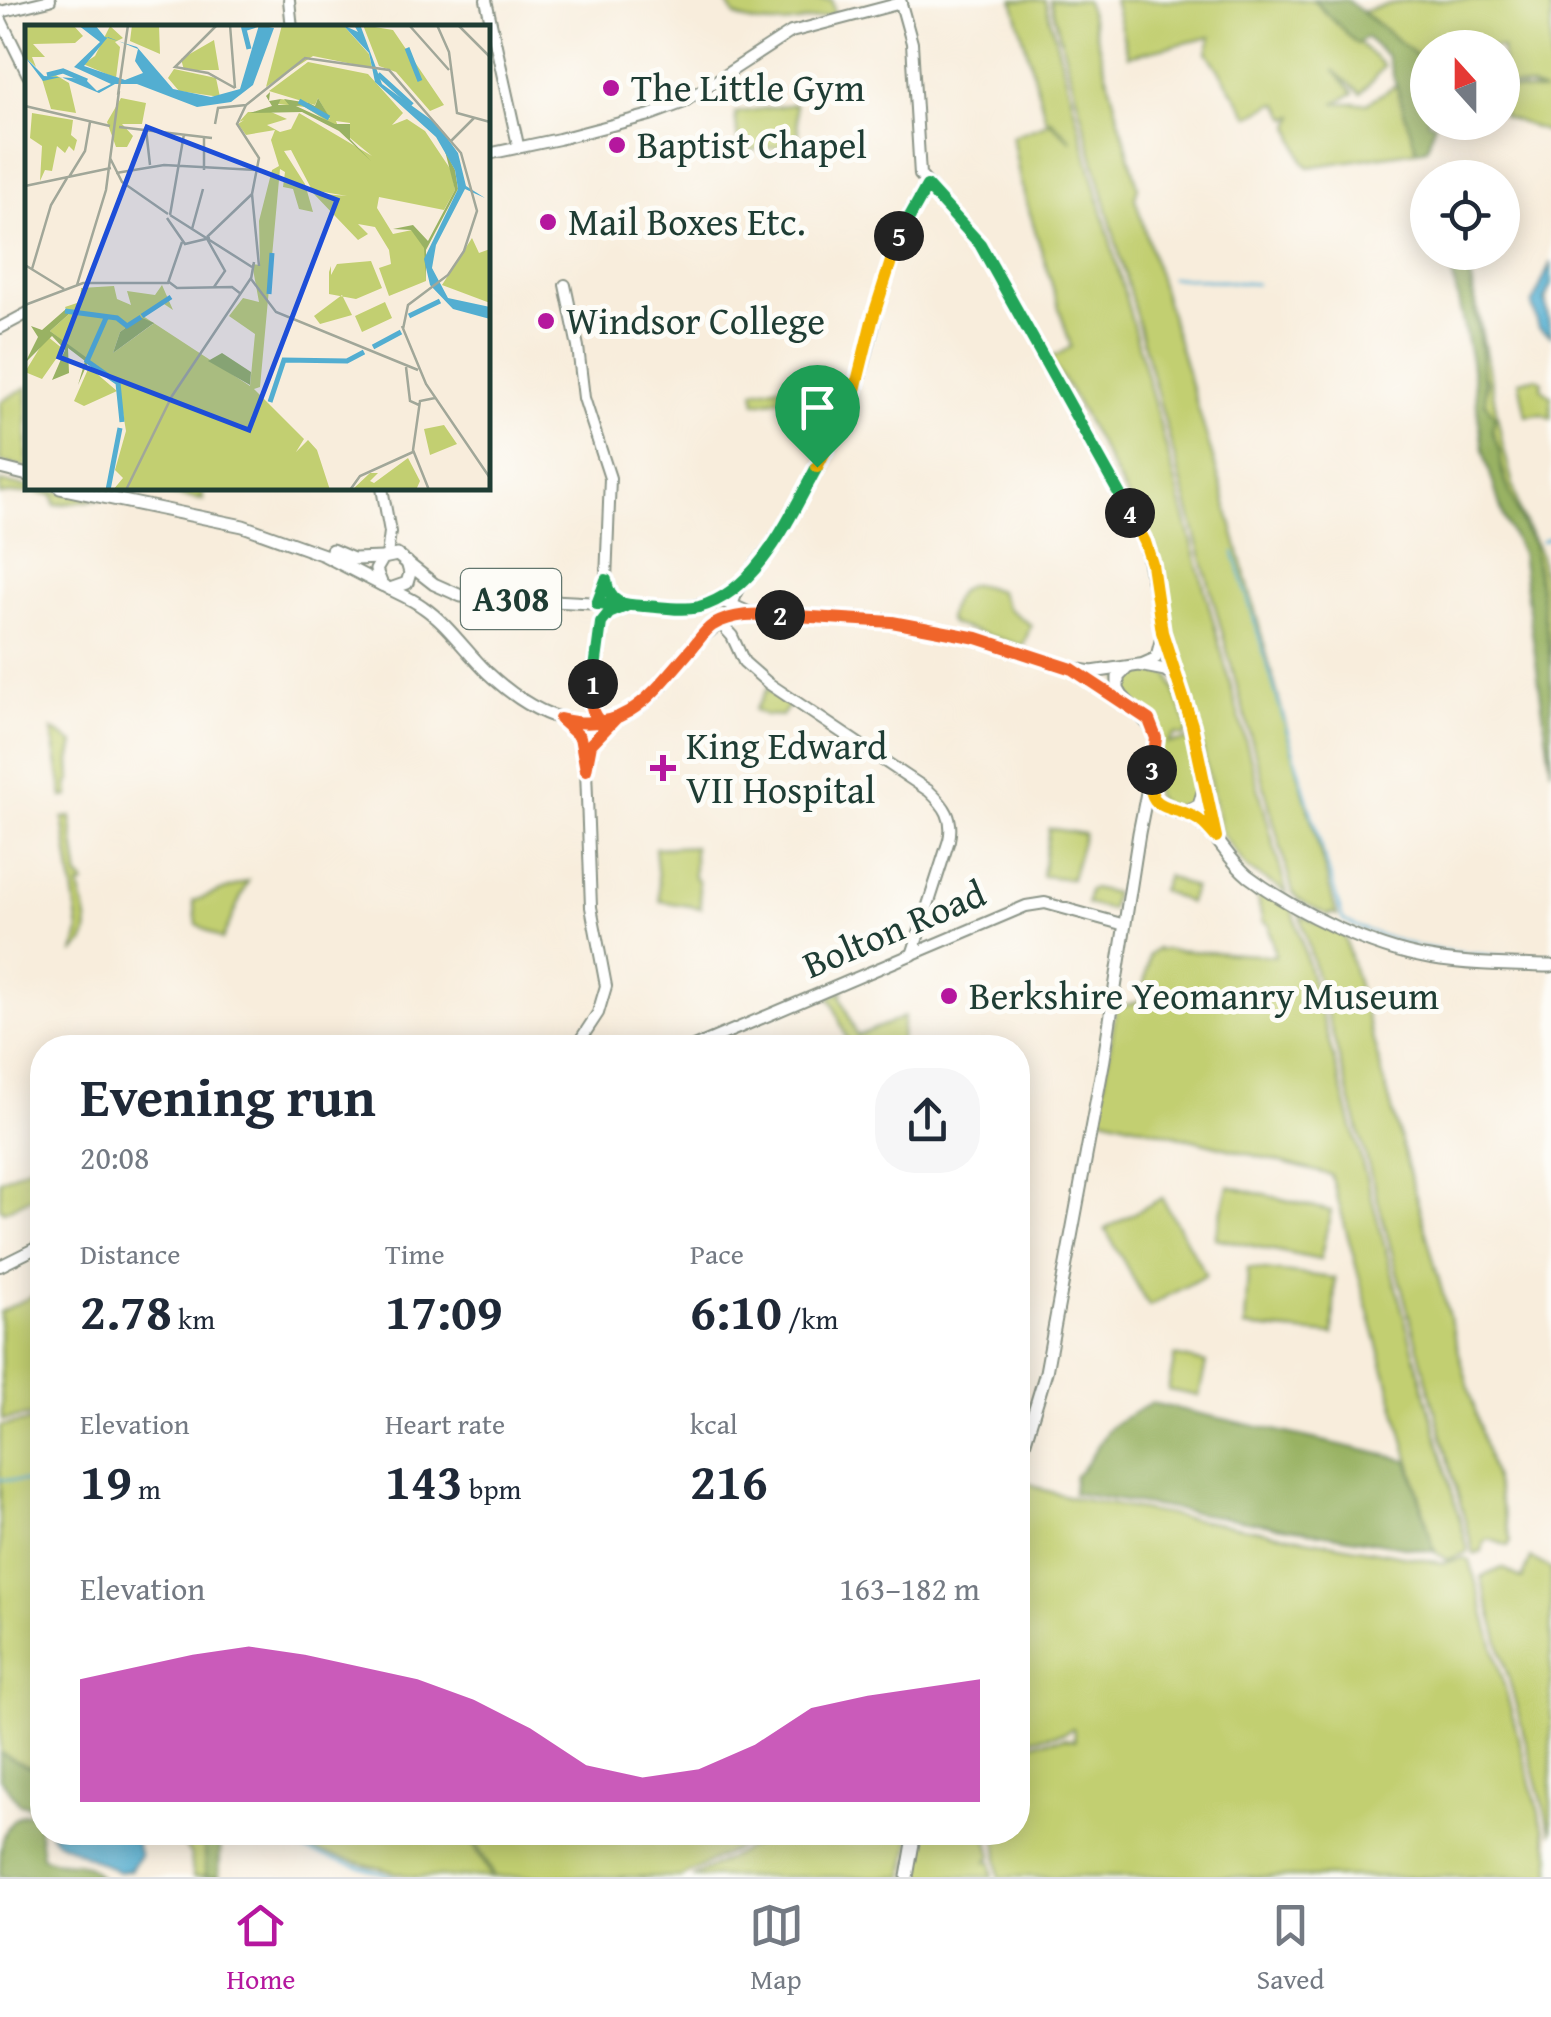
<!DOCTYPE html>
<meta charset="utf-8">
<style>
body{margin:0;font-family:"Gentium Book Plus",serif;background:#f6f6f7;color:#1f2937;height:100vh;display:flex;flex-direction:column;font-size:38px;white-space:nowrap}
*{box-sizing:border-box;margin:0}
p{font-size:32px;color:#747a83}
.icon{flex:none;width:55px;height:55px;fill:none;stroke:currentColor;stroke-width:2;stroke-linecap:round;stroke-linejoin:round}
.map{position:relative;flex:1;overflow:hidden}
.drawer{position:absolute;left:30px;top:1035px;width:1000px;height:810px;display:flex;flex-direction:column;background:#fff;border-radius:40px;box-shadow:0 5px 25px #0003}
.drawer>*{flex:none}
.needle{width:65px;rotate:339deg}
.buttons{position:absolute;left:1410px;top:30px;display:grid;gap:20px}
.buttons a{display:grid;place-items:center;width:110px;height:110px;border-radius:50%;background:#fff;box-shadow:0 5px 25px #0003;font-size:50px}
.pin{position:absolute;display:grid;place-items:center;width:85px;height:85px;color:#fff;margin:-102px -42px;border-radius:50% 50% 50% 0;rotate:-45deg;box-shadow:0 0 10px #0007}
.pin .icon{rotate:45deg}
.km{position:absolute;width:50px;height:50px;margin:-25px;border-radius:50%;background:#222;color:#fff;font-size:28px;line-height:50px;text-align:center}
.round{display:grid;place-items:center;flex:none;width:105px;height:105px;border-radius:40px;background:#f6f6f7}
.headline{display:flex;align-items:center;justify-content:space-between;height:170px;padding:0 50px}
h1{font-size:55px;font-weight:600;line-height:75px}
.figures{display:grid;grid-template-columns:repeat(3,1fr);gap:15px;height:170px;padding:10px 50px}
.figures div{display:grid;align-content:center}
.figures b{font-size:50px;font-weight:600}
.figures small{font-size:28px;font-weight:400}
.figures p{font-size:28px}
.chart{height:280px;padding:20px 50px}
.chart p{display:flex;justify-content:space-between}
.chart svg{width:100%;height:180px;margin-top:10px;fill:#b5179e;opacity:.7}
.dock{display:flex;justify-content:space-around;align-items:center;height:140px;border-top:2px solid #e0e1e3;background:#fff;font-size:28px;color:#747a83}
.dock a{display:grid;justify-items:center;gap:5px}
.dock .active{color:#b5179e}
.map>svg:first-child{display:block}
.green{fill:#c2cf71;stroke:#708652;stroke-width:2.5}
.forest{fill:#99b263;stroke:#5c784c;stroke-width:2.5}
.water{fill:#53aed1;stroke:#397682;stroke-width:2.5}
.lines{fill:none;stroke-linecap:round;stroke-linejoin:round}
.stream{stroke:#53aed1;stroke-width:2.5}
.secondary-casing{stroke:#8c9588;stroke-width:14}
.primary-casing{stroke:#8c9588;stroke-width:15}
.secondary{stroke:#fff;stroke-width:10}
.primary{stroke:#fff;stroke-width:11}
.split-1-casing{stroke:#fff;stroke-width:20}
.split-2-casing{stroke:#fff;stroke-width:20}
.split-3-casing{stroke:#fff;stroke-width:20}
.split-4-casing{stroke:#fff;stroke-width:20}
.split-5-casing{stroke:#fff;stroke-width:20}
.split-6-casing{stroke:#fff;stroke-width:20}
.split-1{stroke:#22a559;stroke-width:12}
.split-2{stroke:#f0652b;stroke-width:12}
.split-3{stroke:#f0652b;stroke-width:12}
.split-4{stroke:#f5b400;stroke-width:12}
.split-5{stroke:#22a559;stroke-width:12}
.split-6{stroke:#f5b400;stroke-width:12}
.poi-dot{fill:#b5179e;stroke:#fdfcf7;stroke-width:4}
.labels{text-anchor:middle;stroke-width:10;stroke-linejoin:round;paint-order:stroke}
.shield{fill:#fdfcf7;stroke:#62766e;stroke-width:2.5}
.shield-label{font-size:35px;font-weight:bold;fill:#1f3d34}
.poi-label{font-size:38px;fill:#1f3d34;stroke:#fdfcf7;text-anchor:start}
.street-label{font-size:38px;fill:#1f3d34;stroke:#fdfcf7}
.inset-river{fill:none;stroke:#53aed1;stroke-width:5}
.inset-road{fill:none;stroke:#a1a799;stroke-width:2.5}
.view{fill:#1d4ed8;fill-opacity:0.15;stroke:#1d4ed8;stroke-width:5}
.inset-edge{fill:none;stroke:#1f3d34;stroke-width:5}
</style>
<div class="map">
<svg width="1551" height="1877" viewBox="0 0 1551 1877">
<rect width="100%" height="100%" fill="#fdfcf7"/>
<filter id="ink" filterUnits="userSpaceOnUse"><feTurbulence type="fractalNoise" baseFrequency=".01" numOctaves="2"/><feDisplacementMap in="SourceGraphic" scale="20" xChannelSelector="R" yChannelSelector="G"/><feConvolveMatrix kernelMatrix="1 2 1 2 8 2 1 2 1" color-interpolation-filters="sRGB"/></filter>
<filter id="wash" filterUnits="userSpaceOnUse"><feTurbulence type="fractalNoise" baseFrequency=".0048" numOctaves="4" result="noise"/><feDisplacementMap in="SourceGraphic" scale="40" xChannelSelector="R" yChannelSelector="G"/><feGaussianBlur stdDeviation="2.25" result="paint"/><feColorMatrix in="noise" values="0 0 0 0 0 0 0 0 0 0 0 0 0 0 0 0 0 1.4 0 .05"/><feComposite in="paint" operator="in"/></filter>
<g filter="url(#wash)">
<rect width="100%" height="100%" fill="#f8eddc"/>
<!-- green -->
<g class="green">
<path d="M725 0H832L835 14C803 22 767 31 735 16Z"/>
<path d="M1013 0H1045L1287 893 1248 869 1221 833 1194 713 1166 630 1162 582 1155 548 1070 390 1049 359 1071 347 1020 181 1012 136 1050 122 1072 141 1051 120H1046Z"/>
<path d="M1050 0H1086L1138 187 1135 198 1221 485 1337 915 1331 913 1330 916 1299 900 1293 893Z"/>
<path d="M1114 0H1314L1384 66 1361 93 1333 70 1354 93 1334 103H1367L1396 85 1417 151 1309 167 1303 162 1291 126 1295 116 1288 118 1279 104H1273L1249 116 1207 52 1211 37 1128 56Z"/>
<path d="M1408 0H1551V94L1547 93 1551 95V134L1503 116V88L1544 92 1532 87 1503 85 1502 48H1428L1427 64 1362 11Z"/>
<path d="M795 104 800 144 739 152 735 113Z"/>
<path d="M1463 253H1467L1502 441 1520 512 1540 554 1551 625V665L1533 542 1513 505 1492 431 1494 420 1484 403 1487 383 1481 367 1483 350Z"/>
<path d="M1536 377 1542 381 1541 388 1551 396V419L1542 414 1526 416 1519 381Z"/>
<path d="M790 384 792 397 756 403 754 391Z"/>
<path d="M27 387V468L0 462V402Z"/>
<path d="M0 482 102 499 55 505 53 495 39 493 34 489 33 492 0 495Z"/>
<path d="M132 488H202L203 500Z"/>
<path d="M970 585H980L999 591 1007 608 1031 625 1023 646 951 624 948 619C951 602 954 592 970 585Z"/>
<path d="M1156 671 1169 675 1189 730 1184 737 1175 734 1168 743 1191 740 1202 793 1201 798 1186 808 1163 805 1155 797 1153 721 1127 698 1119 678 1126 673Z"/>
<path d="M767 689 790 704 782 716 765 715 755 710Z"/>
<path d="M52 730 74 743 70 761 71 781 68 783 69 796 63 797Z"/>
<path d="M71 817 79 879 83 880 84 884 79 886C83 909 99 934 74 952L79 931 63 818Z"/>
<path d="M1049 828 1084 834 1071 879 1042 876Z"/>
<path d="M694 846V876L698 880 701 908 660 901 655 848Z"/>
<path d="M1167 876 1194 888 1189 903 1161 890Z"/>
<path d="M248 881 222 940 197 924 193 901Z"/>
<path d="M1093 888 1114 893 1111 910 1087 904 1089 890Z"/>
<path d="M1255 889 1291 908 1294 914 1467 1546 1468 1552 1447 1560 1435 1552 1331 1175 1099 1116 1116 1008 1141 1001 1149 955 1156 949 1275 956 1269 925 1263 922Z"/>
<path d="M1300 915 1344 935 1511 1541 1508 1546 1489 1539 1484 1542 1482 1551 1474 1554Z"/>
<path d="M843 991 841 997 857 1036 904 1017 900 1047H829L847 1040 832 1001 827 998Z"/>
<path d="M42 1160V1192L4 1211 0 1207V1180Z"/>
<path d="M1228 1186 1331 1211 1320 1260 1215 1238Z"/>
<path d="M1162 1198 1206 1275 1149 1306 1105 1229Z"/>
<path d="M1248 1268 1335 1278 1333 1335 1245 1327Z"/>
<path d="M42 1291V1414L2 1420 0 1312Z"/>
<path d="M1175 1356 1206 1363 1199 1396 1168 1390Z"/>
<path d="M42 1419V1770L26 1766 0 1753V1426Z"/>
<path d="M1025 1481 1044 1490 1074 1498 1442 1563 1464 1558 1470 1561 1551 1856V1877H999L996 1833 1018 1832V1745L1065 1738 1075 1740 1073 1728 1064 1733 1018 1741V1483Z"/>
<path d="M1531 1558 1551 1569V1834L1481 1577 1503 1568 1522 1579Z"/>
<path d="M145 1833H199L205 1851 206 1877H193L191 1856 182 1842 159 1839Z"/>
<path d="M248 1833H467L492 1877H412Z"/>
<path d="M470 1833H767L681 1877H495Z"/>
<path d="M778 1833H912L904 1877H692Z"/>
<path d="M918 1833H986L992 1856 987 1861 992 1862 993 1877H910Z"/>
</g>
<!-- forest -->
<g class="forest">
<path d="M1313 0H1347L1427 64 1428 122 1435 123 1427 148 1417 151 1387 56 1366 37 1357 44Z"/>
<path d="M1448 253H1463C1467 262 1464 270 1470 278 1473 308 1480 335 1482 364 1482 379 1487 386 1485 403L1495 417 1492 431 1500 452 1502 472 1524 530 1533 542 1551 665V770L1521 553 1503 516 1483 450 1471 361Z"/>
<path d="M1151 1403 1408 1460 1435 1552 1073 1493 1075 1475C1091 1463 1096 1444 1109 1429 1118 1418 1139 1412 1151 1403Z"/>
<path d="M0 1753 26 1766 42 1770V1787L29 1806 20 1804 0 1778Z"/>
<path d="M30 1813 37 1818 42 1856C62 1870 80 1852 100 1877H0C0 1851 0 1817 30 1813Z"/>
<path d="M199 1833 221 1834 219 1877H206L205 1851Z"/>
</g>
<!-- water -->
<g class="water">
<path d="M1551 262V284L1545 299 1551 336 1539 328 1532 305Z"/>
<path d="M50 1833H115L135 1842 140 1855 130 1870 119 1872 57 1841Z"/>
</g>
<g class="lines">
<!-- stream -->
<g class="stream">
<path d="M1171 277 1256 284"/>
<path d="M1542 541 1551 537"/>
<path d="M1234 552 1343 920C1413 954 1475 956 1551 958"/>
<path d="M0 1479 42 1483"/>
<path d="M242 1832 395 1877"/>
</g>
</g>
</g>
<g filter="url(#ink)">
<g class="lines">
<!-- secondary casing -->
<g class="secondary-casing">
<g id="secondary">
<path d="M289 0 292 28"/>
<path d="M486 0 518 145"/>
<path d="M900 0 912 43 920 175 980 244 1145 542 1162 634 1176 678"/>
<path d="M0 12 50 0"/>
<path d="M0 18 28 75"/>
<path d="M488 154 559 139 650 115 682 103 791 32 901 3"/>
<path d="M565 285 578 347 584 398 610 478 606 580 597 604"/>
<path d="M0 328 28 313"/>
<path d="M382 488 390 532 387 556"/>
<path d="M732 607C737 583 758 563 772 543 798 503 824 460 845 416 880 342 875 256 927 186"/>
<path d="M720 623 732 636 744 662 768 683 929 791C945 806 954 818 949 840L912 955"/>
<path d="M1140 665 1156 658 1161 639"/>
<path d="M564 722 580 737 586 770 591 907 606 986 598 1013 575 1048"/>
<path d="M602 723C582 708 597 652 600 628L605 617 624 606"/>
<path d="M587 762 595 737 616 719"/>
<path d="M691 1048 1026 906 1045 903 1125 925"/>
<path d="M0 1266 42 1245"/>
</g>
</g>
<!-- primary casing -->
<g class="primary-casing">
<g id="primary">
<path d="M0 468 28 475"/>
<path d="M60 488 243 526 324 555 382 585"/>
<path d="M332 550 353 559 383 558"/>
<path d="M390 589 407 583 410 573 407 562"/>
<path d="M749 613C703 621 686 658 657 690 603 749 537 719 488 673 466 652 448 624 423 607 411 598 395 592 382 585L376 570 383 558 397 555 434 584 461 596 685 608 723 601 749 613 892 621 977 638 1072 669 1092 672 1139 665 1165 670 1176 678 1193 725 1216 837"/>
<path d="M1078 673 1125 703"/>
<path d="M1150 787C1155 804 1166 811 1184 813L1199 805 1204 789"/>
<path d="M1184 813C1215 825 1223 856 1248 876 1296 912 1370 948 1429 958 1469 965 1510 965 1551 966"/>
<path d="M1018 1464 1046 1372 1104 1059 1139 833 1156 747 1153 729 1122 696 1118 689V677L1127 668"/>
<path d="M907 1877 915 1832"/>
</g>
</g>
<!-- secondary -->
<use href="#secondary" class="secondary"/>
<!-- primary -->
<use href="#primary" class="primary"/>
</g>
</g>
<g class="lines" filter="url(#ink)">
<!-- split-1 casing -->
<g class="split-1-casing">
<path id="split-1" d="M593 684 601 623 609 613 626 606 597 604 606 580C609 605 624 605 645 606 662 607 682 611 699 607 758 591 790 516 817 467"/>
</g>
<!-- split-2 casing -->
<g class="split-2-casing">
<path id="split-2" d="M593 684C592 699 588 713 602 723L616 718 591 744 586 770 580 737 560 719C627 736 653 692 692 648 698 641 705 630 713 625 734 613 756 614 780 615"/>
</g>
<!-- split-3 casing -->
<g class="split-3-casing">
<path id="split-3" d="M780 615 892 622 977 638 1072 669 1149 720 1156 738 1152 770"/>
</g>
<!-- split-4 casing -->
<g class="split-4-casing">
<path id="split-4" d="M1130 513 1145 542 1152 564 1162 632 1192 725 1216 837C1209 829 1203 821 1192 816 1165 804 1145 810 1152 770"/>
</g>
<!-- split-5 casing -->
<g class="split-5-casing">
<path id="split-5" d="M899 236 927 186 980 244 1130 513"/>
</g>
<!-- split-6 casing -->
<g class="split-6-casing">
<path id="split-6" d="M817 467 854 394 872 321 899 236"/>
</g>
<!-- split-1 -->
<use href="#split-1" class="split-1"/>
<!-- split-2 -->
<use href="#split-2" class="split-2"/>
<!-- split-3 -->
<use href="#split-3" class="split-3"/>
<!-- split-4 -->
<use href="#split-4" class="split-4"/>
<!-- split-5 -->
<use href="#split-5" class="split-5"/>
<!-- split-6 -->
<use href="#split-6" class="split-6"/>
</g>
<!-- markers -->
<g class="poi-dot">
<circle cx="611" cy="88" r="10"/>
<circle cx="617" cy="145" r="10"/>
<circle cx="548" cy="222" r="10"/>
<circle cx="546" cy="321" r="10"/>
<path d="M658 753h10v10h10v10h-10v10h-10v-10h-10v-10h10z"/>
<circle cx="949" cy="996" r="10"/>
</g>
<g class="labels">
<!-- shield labels -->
<rect class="shield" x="461" y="569" width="100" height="60" rx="8"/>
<g class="shield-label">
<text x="511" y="611">A308</text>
</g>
<!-- poi labels -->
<g class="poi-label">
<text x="631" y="101">The Little Gym</text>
<text x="637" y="158">Baptist Chapel</text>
<text x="568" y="235">Mail Boxes Etc.</text>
<text x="566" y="334">Windsor College</text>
<text x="686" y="759">King Edward<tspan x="686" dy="44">VII Hospital</tspan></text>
<text x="969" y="1009">Berkshire Yeomanry Museum</text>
</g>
<!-- street labels -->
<g class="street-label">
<text transform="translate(894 929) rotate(-23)" y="13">Bolton Road</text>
</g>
</g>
<!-- overview -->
<g transform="translate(25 25)">
<rect width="465" height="465" fill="#f8eddc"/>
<path d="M0 0H48L58 11 50 18 8 19 20 32H7L11 42 0 32ZM107 0H134L135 29 105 16ZM257 0H318L344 29 347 43 288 31 241 62ZM338 0 368 5 419 80 405 86 371 47 354 41ZM85 1 98 13 90 17 95 22 91 53 58 39 70 31ZM189 15 194 45H159L156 34ZM283 37 343 49 378 88 367 100 382 94 400 106 426 145 430 165 419 185 354 172 352 183 368 209 387 205 400 223 401 256 364 271 354 243 366 239 364 225 350 202 333 199 343 209 333 215 288 168 322 171 287 165 266 125 259 126 280 159 288 187 274 184 268 164 258 162 260 147 255 144 235 362 229 364 279 414 271 427 283 415 292 425 305 465H88L98 453 90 445 101 406 93 358 25 306 44 289 40 282 55 277 56 263 89 261 92 274 106 280 102 266 130 270 137 260 148 285 136 277 118 291 225 361 230 309 204 291 218 273 234 277 227 239 235 240 234 196 247 145 254 141 246 115 250 105 221 110 213 99 219 95 214 97 223 87H246L262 94 242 100 255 107 266 104 274 88 347 131 325 113V98L311 96 314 104 280 82 253 79 256 74 285 79 305 94 293 73 290 80 244 66ZM115 292 128 299 88 328 95 307ZM149 44 191 53 195 72 154 66 143 53ZM29 49 44 58 51 88 26 84 17 54ZM96 73 121 78 117 99H97L108 111 102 122H91L82 97ZM7 88 48 95 46 110 52 115 49 126 44 121 40 128 32 121 27 146 20 145 15 156 17 121 5 113ZM447 213 454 228 465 224V278L417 260ZM346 236 357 263 331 274 304 269V247L306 241V250L312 239ZM317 270 327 290 295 299 289 291ZM360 277 367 293 337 307 330 291ZM22 311 38 324 17 354 0 347ZM64 342 92 366 59 381 49 376ZM419 400 432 419 405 430 399 404ZM383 433 395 456 391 465H327L345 448H353L345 456 349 458Z" fill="#c2cf71" fill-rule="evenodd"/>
<path d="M245 67 244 76 256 74 253 80H264L259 74 284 78 290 81 293 73 305 93 284 79 271 81 310 99H325V114L346 136 314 106 277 87 225 88 247 81 241 71ZM420 126 430 145 433 164 401 225V256L399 223 386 205 368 204 388 200 403 216 430 165ZM41 284 44 289 25 306 62 333 63 337 53 360 60 336 43 323 44 348 27 355 40 325 27 311 0 338 13 312 6 301 17 305ZM115 292 129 298 88 328 95 307ZM197 328 226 347 225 360 183 336Z" fill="#99b263"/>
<path d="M53 0H70L80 12 112 22 148 64 186 72 215 64 234 0 249 3 228 60 206 77 172 82 112 59H90L74 68 36 52 18 56 0 32 19 51 60 54 72 66 86 59 49 42 75 17ZM83 12 113 24 110 36 118 48 100 55 59 41ZM318 0 333 7 329 0 336 2 357 59 412 99 433 128 441 161 460 173 440 164 411 220 407 243 423 273 465 282V294L428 284 405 260 399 234 433 164 430 145 411 112 350 57 344 28Z" fill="#53aed1" fill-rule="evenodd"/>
<path class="inset-river" d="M382 23 395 56M224 24 219 4 231 0M353 49 387 80M22 50 38 46 62 56M274 76 304 93M244 269 247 228M40 286 92 293 102 301 116 292M117 291 146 272M384 291 415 276M81 293 62 336 93 358 97 397M348 322 376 307M245 377 259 335 322 336 339 327M83 465 95 403"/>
<path class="inset-road" d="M192 0 150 42 183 48 210 63M205 0 210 63M384 0 424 45M412 0 424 27 432 88 465 97M433 0 465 32M93 70 103 0M0 81 85 101M190 99 193 83 221 80M94 102 187 113M121 104 125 140M426 116 449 93M85 133 97 157 143 189M179 145V113M91 148 139 140 232 145M44 152 60 126 65 97M0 161 86 143M227 169 234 241M145 190 159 109M145 190 227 242M142 193 160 219 185 213M167 204 178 164M181 212 200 246 189 262M182 212 227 169 234 133 212 99 221 80 280 33 364 45 436 128 452 186 439 226 423 250 383 280 378 304M229 237 226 254 251 287 393 345M0 240 39 264M7 244 26 180 42 153M144 257 152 263 207 262 216 269M52 260 81 165 94 66M0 280 58 258H143L157 217M377 301 401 359 465 453M381 342 385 376 394 380M101 465 147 371 226 253M325 465 335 451 388 427M404 465 388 425 395 376 410 373"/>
<path class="view" d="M122 102 312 175 224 405 34 332Z"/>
<rect width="465" height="465" class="inset-edge"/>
</g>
</svg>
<div class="buttons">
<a><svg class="needle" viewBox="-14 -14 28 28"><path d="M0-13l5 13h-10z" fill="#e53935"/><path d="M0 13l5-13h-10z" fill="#747a83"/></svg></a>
<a><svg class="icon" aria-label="locate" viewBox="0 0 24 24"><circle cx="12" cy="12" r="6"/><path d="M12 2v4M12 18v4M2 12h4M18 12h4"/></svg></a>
</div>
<div class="pin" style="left:817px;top:467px;background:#1e9e55"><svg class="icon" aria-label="arrive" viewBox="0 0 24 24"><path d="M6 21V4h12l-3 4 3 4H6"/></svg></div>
<b class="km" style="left:593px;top:684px">1</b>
<b class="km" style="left:780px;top:615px">2</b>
<b class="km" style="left:1152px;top:770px">3</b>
<b class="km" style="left:1130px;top:513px">4</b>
<b class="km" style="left:899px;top:236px">5</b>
<section class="drawer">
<div class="headline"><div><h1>Evening run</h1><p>20:08</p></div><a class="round"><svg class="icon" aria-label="share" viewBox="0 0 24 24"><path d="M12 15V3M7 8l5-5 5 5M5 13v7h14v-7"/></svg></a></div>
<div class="figures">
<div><p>Distance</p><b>2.78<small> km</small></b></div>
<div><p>Time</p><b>17:09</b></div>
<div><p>Pace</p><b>6:10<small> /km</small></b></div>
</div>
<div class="figures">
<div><p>Elevation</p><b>19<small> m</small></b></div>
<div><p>Heart rate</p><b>143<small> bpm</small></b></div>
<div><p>kcal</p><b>216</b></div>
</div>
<div class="chart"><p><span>Elevation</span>163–182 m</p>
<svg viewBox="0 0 160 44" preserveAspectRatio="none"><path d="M0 44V14L10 11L20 8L30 6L40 8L50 11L60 14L70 19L80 26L90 35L100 38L110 36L120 30L130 21L140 18L150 16L160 14V44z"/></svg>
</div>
</section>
</div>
<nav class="dock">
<a class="active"><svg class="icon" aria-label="home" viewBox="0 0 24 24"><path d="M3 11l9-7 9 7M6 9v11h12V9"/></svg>Home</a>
<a><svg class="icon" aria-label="map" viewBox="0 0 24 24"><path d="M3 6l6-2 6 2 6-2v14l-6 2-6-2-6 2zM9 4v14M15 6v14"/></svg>Map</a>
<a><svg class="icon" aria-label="saved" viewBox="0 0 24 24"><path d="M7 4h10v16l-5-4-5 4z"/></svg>Saved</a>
</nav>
